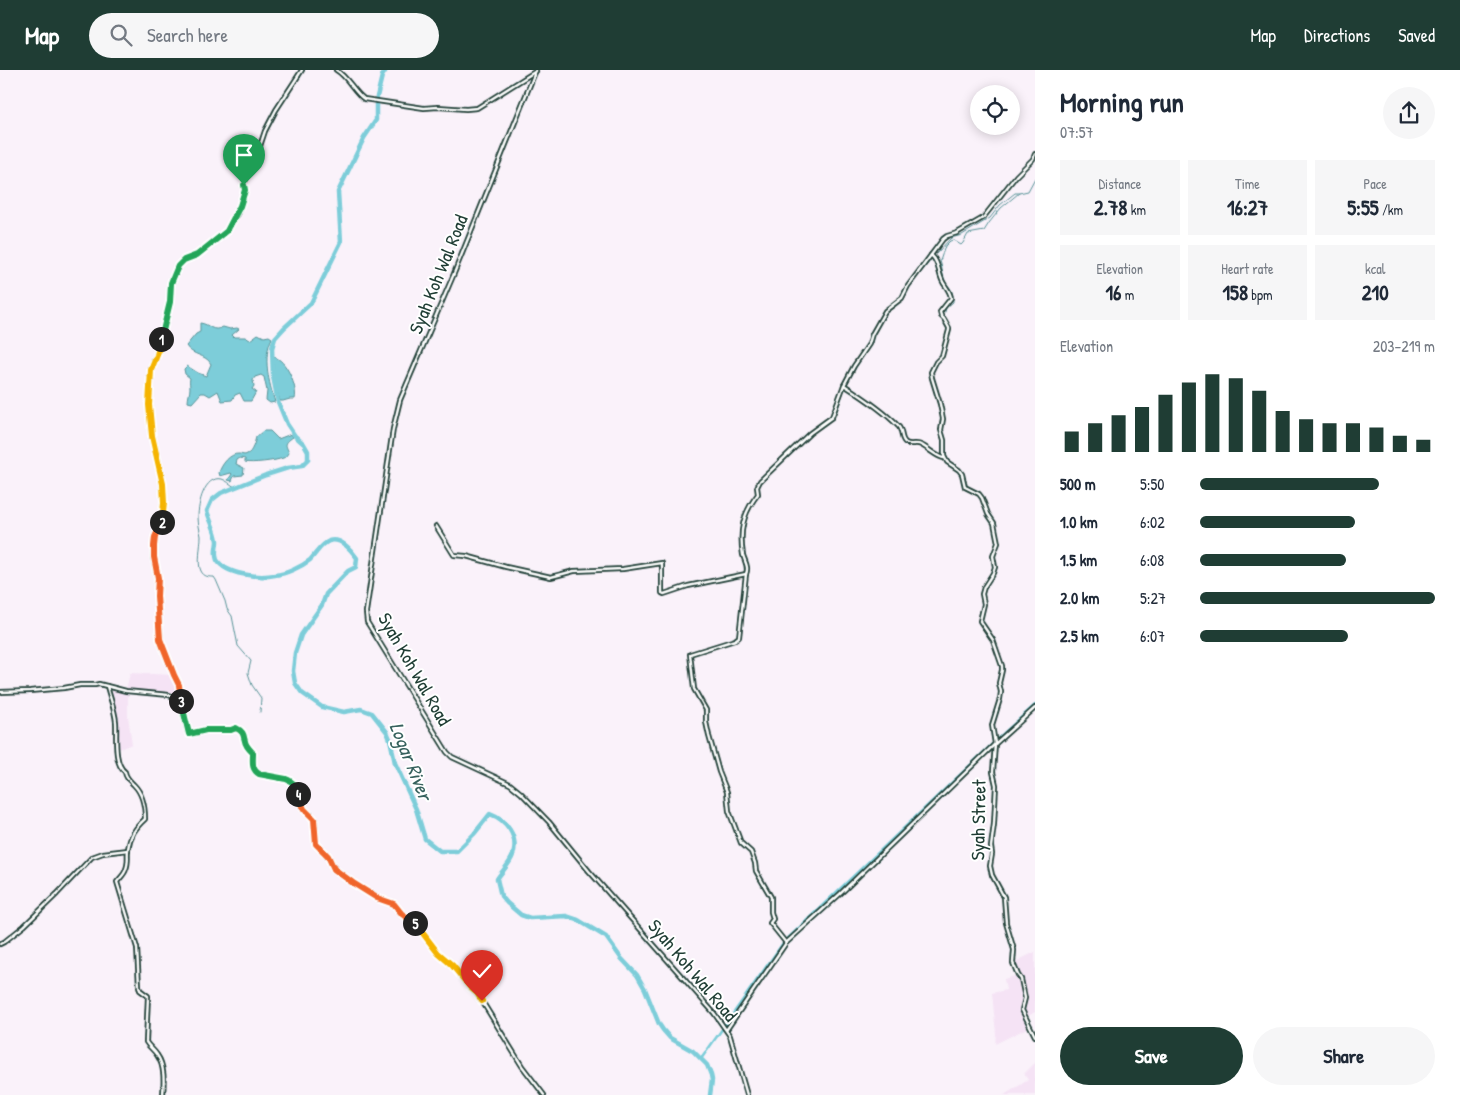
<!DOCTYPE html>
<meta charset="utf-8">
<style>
body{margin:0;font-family:"Patrick Hand",sans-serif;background:#f6f6f7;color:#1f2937;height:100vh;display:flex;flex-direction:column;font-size:19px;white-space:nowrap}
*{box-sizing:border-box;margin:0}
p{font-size:16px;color:#747a83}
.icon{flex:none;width:28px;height:28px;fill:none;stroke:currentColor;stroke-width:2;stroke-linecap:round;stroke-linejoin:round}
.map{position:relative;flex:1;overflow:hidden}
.panel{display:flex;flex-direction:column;background:#fff;width:425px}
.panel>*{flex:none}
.controls{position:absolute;left:970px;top:15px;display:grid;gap:10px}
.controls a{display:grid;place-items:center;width:50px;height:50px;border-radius:50%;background:#fff;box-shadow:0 2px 12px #0003;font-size:25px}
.pin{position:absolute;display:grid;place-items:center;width:42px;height:42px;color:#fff;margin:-51px -21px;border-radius:50% 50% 50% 0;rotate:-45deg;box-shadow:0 0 5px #0007}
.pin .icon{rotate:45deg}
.km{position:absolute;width:25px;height:25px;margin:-12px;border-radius:50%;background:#222;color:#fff;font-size:14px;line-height:25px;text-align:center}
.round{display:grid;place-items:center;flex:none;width:52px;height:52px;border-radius:26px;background:#f6f6f7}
.headline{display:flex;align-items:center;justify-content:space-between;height:85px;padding:0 25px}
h1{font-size:28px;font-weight:700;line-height:38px}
.stats{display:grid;grid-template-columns:repeat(3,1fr);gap:8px;height:85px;padding:5px 25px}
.stats div{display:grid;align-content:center;border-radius:0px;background:#f6f6f7;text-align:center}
.stats b{font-size:21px;font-weight:700}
.stats small{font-size:14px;font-weight:400}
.stats p{font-size:14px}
.chart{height:140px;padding:10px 25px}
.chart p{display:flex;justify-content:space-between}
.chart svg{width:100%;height:90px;margin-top:5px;stroke:#1f3d34;stroke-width:6}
.primary-button{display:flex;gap:10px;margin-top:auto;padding:10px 25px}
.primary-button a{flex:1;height:58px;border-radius:30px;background:#1f3d34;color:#fff;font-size:20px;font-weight:700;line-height:58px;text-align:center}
.primary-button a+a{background:#f6f6f7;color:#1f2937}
ul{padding:0 25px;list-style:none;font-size:16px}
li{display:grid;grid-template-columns:80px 60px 1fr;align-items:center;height:38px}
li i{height:12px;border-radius:6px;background:#1f3d34}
header{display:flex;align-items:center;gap:30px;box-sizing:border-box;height:70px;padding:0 25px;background:#1f3d34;color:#fff}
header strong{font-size:24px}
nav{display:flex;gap:28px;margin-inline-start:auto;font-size:18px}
.search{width:350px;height:45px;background:#f6f6f7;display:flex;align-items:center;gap:12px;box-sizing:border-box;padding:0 18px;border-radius:28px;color:#747a83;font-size:19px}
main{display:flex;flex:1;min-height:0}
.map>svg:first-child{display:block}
.built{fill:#f5e3f5}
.water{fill:#7dcdd9;stroke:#579397}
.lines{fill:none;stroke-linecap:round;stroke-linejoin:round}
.stream{stroke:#579397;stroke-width:1}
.canal{stroke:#7dcdd9;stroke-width:2.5}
.river{stroke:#7dcdd9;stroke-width:4.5}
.minor-casing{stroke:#1f3d34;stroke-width:6}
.minor{stroke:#fff;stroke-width:2.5}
.split-1-casing{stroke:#fff;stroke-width:10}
.split-2-casing{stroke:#fff;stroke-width:10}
.split-3-casing{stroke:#fff;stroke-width:10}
.split-4-casing{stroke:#fff;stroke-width:10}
.split-5-casing{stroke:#fff;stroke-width:10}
.split-6-casing{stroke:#fff;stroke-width:10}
.split-1{stroke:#22a559;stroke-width:6}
.split-2{stroke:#f5b400;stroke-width:6}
.split-3{stroke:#f0652b;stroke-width:6}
.split-4{stroke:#22a559;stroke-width:6}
.split-5{stroke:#f0652b;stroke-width:6}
.split-6{stroke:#f5b400;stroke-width:6}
.labels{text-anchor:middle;stroke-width:4;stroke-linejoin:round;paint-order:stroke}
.street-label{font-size:19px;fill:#1f3d34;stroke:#fff}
.water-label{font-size:20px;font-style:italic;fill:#36615d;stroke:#fff}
</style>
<header>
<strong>Map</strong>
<div class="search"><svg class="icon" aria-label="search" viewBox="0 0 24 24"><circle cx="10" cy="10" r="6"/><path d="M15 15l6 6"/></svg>Search here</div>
<nav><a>Map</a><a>Directions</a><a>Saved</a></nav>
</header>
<main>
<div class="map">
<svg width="1035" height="1025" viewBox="0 0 1035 1025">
<rect width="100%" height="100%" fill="#faf2fa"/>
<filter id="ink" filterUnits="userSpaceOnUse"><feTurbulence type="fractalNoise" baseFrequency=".02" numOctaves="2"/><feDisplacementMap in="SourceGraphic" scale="10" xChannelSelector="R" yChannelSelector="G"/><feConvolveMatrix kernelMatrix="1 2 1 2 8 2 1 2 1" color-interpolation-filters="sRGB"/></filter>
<g filter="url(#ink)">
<!-- built -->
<g class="built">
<path d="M130 603 174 605 177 610 180 630 169 625 128 621V646L132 674 117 680 116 650 107 616 126 620Z"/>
<path d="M1035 882V942L1025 948 1029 957 995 974 996 964 992 923 1006 920 1004 909 1018 905 1013 893Z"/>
<path d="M1035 993V1025H1004L1028 1010 1024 1004Z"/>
</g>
<!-- water -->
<g class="water">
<path d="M200 253C210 254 212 263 223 257L230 259 237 258 239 259 232 265 234 267H245L250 270 258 264 264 267 269 266 272 268C262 287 269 313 275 332L270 333 266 330 267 321 264 307 261 305 255 307 253 310 254 316 252 319 256 322 251 331H244L240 323 235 325 232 330 222 331 218 321 210 326 205 323H201L192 333 188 332C188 327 190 322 190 318 190 314 189 313 190 308L185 304 184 299 187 296 198 303 206 306 211 294C206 284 192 286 186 276L196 264 200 262Z"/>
<path d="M273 287C286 288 298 318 295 329H290L283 331H280L275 315Z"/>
<path d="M263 361H270L278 369 291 364 293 367C283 374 286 375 289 383 287 386 287 387 283 388 276 391 251 394 245 392V389L240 388 237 390 236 394 244 398 243 405 234 406 232 411 228 410 232 404 231 403 220 406 219 403C221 395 230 383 239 384 242 384 244 386 247 384 252 383 255 371 256 367Z"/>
</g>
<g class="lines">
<!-- stream -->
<g class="stream">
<path d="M936 184 951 168 962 165 990 148 1000 135 1015 123H1019"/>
<path d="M945 242 946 238 953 232C953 214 947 219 944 208 942 202 942 196 940 191L945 176 950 171 953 170 961 175 963 173 968 164 984 161 989 153 1001 138 1019 123 1028 121 1035 108"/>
<path d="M874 262 888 241 904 229 909 217 930 191"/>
<path d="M866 280 872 273V266"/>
<path d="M837 341 845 318 860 289"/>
<path d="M235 417C231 415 226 410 222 409 204 405 198 435 198 447 198 454 200 460 201 466 201 475 197 494 201 501 204 507 209 507 214 507L216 510 225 531 227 539 232 546 238 576 251 591 248 603 252 615 261 628 260 642"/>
</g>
<!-- canal -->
<path class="canal" d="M701 989 783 873 1006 661 1035 635"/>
<!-- river -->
<path class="river" d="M386 0 382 6 376 31V50L364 68 338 122 341 172 311 233 284 258 275 268 272 278 273 306 278 332 287 354 295 366 304 374 308 381V390L302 396 288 398 266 405 221 423 212 430 207 441C210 451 216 461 217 471 217 477 214 483 217 490 226 505 259 508 275 505 286 504 301 497 310 490 316 484 321 474 329 471 341 467 351 480 357 488L356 497 348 501 326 524 322 535 301 565 295 583 293 601 295 613 302 623 322 637 344 642 361 639 372 643 387 662 390 669 395 693 416 739 425 769 440 781H457L474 764 490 744C506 750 519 766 513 785 510 794 502 801 497 809L501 826 507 833 521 845 530 848 566 846 578 850 606 867 621 888 637 905 645 919 659 954 663 960 670 968 693 981 707 995 711 1005 712 1010 710 1025"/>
<!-- minor casing -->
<g class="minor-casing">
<g id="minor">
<path d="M302 0 276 40 265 61 260 76 250 94 244 115 245 120 239 140 227 161 197 185 184 190 178 196 171 213 170 232 158 281 151 300 149 335 151 361 161 403 164 430 162 450 155 467 154 476 153 487 158 508 157 526 161 573 174 605 179 615 180 630 188 663 191 664 206 660H231L236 658C247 663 242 668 247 676 249 679 251 681 253 683 254 692 250 700 259 704L286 709 295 714 304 739 310 744 315 751 316 774 328 786 335 799 353 813 377 828 394 834 402 844 414 852 438 883 452 895 471 918 477 923 522 996 544 1025"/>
<path d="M336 0C348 7 353 21 364 29L424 38 438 37 466 39 477 38 536 1"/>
<path d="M536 0 453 206 400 330 393 359 366 542 367 552 447 682 452 687 510 714 521 723 549 752 589 801 714 943 730 966 747 1025"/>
<path d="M931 185C939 192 938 201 942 210 945 217 950 220 951 228L940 242 941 246 944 249 949 258V260L942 286 936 292 931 302 932 308 940 334 943 349 941 360 944 370V386L947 392 959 400 962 404 965 417 979 424 982 428 988 444 994 453 998 473 993 486 995 497 993 503 984 517 982 524 984 534 980 551 993 570 1002 596V600L999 613 1001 622 1000 629 992 655 995 674 993 702 996 715 994 754 991 777 992 784 990 796 992 805 1004 827 1006 853 1014 880 1013 893 1018 905 1021 909 1025 928 1022 940 1035 966"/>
<path d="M844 315C863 327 883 340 898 356 903 360 900 370 906 373 911 376 916 372 921 375 928 378 938 388 944 388"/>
<path d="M436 456 454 485 466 486 506 497 551 507 574 501 623 499 662 493V523L664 524 688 516 746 504"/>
<path d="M107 616C110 628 115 640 116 652 117 665 113 693 125 702 126 708 129 710 134 715 143 724 145 736 145 749 135 758 130 766 128 779 127 786 129 792 126 799 125 804 120 808 117 812L137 878 139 916 140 920 148 926 146 972C149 977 154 980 157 985 165 996 164 1012 163 1025"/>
<path d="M0 622 30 621 64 618 80 615H95L99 614 126 621 169 625 180 630"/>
<path d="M786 873 770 853 773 849 771 842V827L756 801 755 793 751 782 741 773 729 741 727 722 719 702 709 666 706 652V640L694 619 690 584 735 570 739 567 746 504C749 497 745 492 743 485 739 461 743 443 758 424L757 417 760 411 810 363 832 347 844 315 854 296 869 274 872 264 885 241 902 228 908 216 943 169 947 166 957 163 983 148 1016 106 1033 89 1035 84"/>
<path d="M0 874 4 872 24 856 57 824 92 787 103 783 128 780"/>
<path d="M727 959 786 873 840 824 995 674 1035 638"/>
</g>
</g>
<!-- minor -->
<use href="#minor" class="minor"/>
</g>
</g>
<g class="lines" filter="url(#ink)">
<!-- split-1 casing -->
<g class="split-1-casing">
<path id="split-1" d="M161 269 170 232 171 213 178 196 184 190 197 185 227 161 240 136 245 120 244 115"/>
</g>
<!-- split-2 casing -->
<g class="split-2-casing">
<path id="split-2" d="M161 269 157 285 151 300 149 335 152 366 163 414 164 433 162 452"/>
</g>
<!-- split-3 casing -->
<g class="split-3-casing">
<path id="split-3" d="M162 452 155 467 154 476V487L158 508 157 526 160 569 174 605 179 615 181 631"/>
</g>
<!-- split-4 casing -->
<g class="split-4-casing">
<path id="split-4" d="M181 631 189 664 206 660H231L236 658C247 663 242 668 247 676 249 679 251 681 253 683 253 692 251 699 259 704L286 709C294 712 296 716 298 724"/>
</g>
<!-- split-5 casing -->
<g class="split-5-casing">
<path id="split-5" d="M298 724 304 739 314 749 316 774 328 786 334 799 353 813 377 828 394 834 402 844 415 853"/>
</g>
<!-- split-6 casing -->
<g class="split-6-casing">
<path id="split-6" d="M415 853 438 883 452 895 471 918 477 923 482 931"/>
</g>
<!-- split-1 -->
<use href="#split-1" class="split-1"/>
<!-- split-2 -->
<use href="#split-2" class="split-2"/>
<!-- split-3 -->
<use href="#split-3" class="split-3"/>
<!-- split-4 -->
<use href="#split-4" class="split-4"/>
<!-- split-5 -->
<use href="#split-5" class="split-5"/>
<!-- split-6 -->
<use href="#split-6" class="split-6"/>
</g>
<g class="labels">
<!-- street labels -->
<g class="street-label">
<text transform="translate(438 204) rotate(-68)" y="7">Syah Koh Wal Road</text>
<text transform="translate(415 599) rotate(60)" y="7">Syah Koh Wal Road</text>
<text transform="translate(978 750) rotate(-89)" y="7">Syah Street</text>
<text transform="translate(693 900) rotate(50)" y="7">Syah Koh Wal Road</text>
</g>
<!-- water labels -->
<g class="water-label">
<text transform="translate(411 691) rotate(68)" y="7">Logar River</text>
</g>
</g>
</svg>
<div class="controls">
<a><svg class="icon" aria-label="locate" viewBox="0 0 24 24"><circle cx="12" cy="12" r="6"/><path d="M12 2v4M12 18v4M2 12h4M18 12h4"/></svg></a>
</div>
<div class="pin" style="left:244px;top:115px;background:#1e9e55"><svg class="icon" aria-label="arrive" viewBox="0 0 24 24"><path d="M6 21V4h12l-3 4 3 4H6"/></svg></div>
<div class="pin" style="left:482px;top:931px;background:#d93025"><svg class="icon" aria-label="check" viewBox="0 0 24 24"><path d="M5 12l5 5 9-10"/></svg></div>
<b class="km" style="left:161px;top:269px">1</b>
<b class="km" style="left:162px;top:452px">2</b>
<b class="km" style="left:181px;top:631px">3</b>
<b class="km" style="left:298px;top:724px">4</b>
<b class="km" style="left:415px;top:853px">5</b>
</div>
<section class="panel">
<div class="headline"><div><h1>Morning run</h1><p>07:57</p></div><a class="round"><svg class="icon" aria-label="share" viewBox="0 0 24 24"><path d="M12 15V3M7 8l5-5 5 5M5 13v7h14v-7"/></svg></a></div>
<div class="stats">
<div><p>Distance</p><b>2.78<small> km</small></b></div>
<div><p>Time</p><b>16:27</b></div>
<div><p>Pace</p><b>5:55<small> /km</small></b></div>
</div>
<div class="stats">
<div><p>Elevation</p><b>16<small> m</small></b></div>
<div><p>Heart rate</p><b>158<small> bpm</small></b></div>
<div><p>kcal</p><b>210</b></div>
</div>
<div class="chart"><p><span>Elevation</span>203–219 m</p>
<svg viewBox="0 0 160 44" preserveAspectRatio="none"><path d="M5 44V34M15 44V30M25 44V26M35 44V22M45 44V16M55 44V10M65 44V6M75 44V8M85 44V14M95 44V24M105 44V28M115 44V30M125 44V30M135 44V32M145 44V36M155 44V38"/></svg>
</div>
<ul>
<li><b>500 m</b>5:50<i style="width:76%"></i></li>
<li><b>1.0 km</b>6:02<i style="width:66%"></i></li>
<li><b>1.5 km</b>6:08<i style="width:62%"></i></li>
<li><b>2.0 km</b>5:27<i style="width:100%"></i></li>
<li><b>2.5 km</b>6:07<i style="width:63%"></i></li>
</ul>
<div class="primary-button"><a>Save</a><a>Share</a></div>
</section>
</main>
